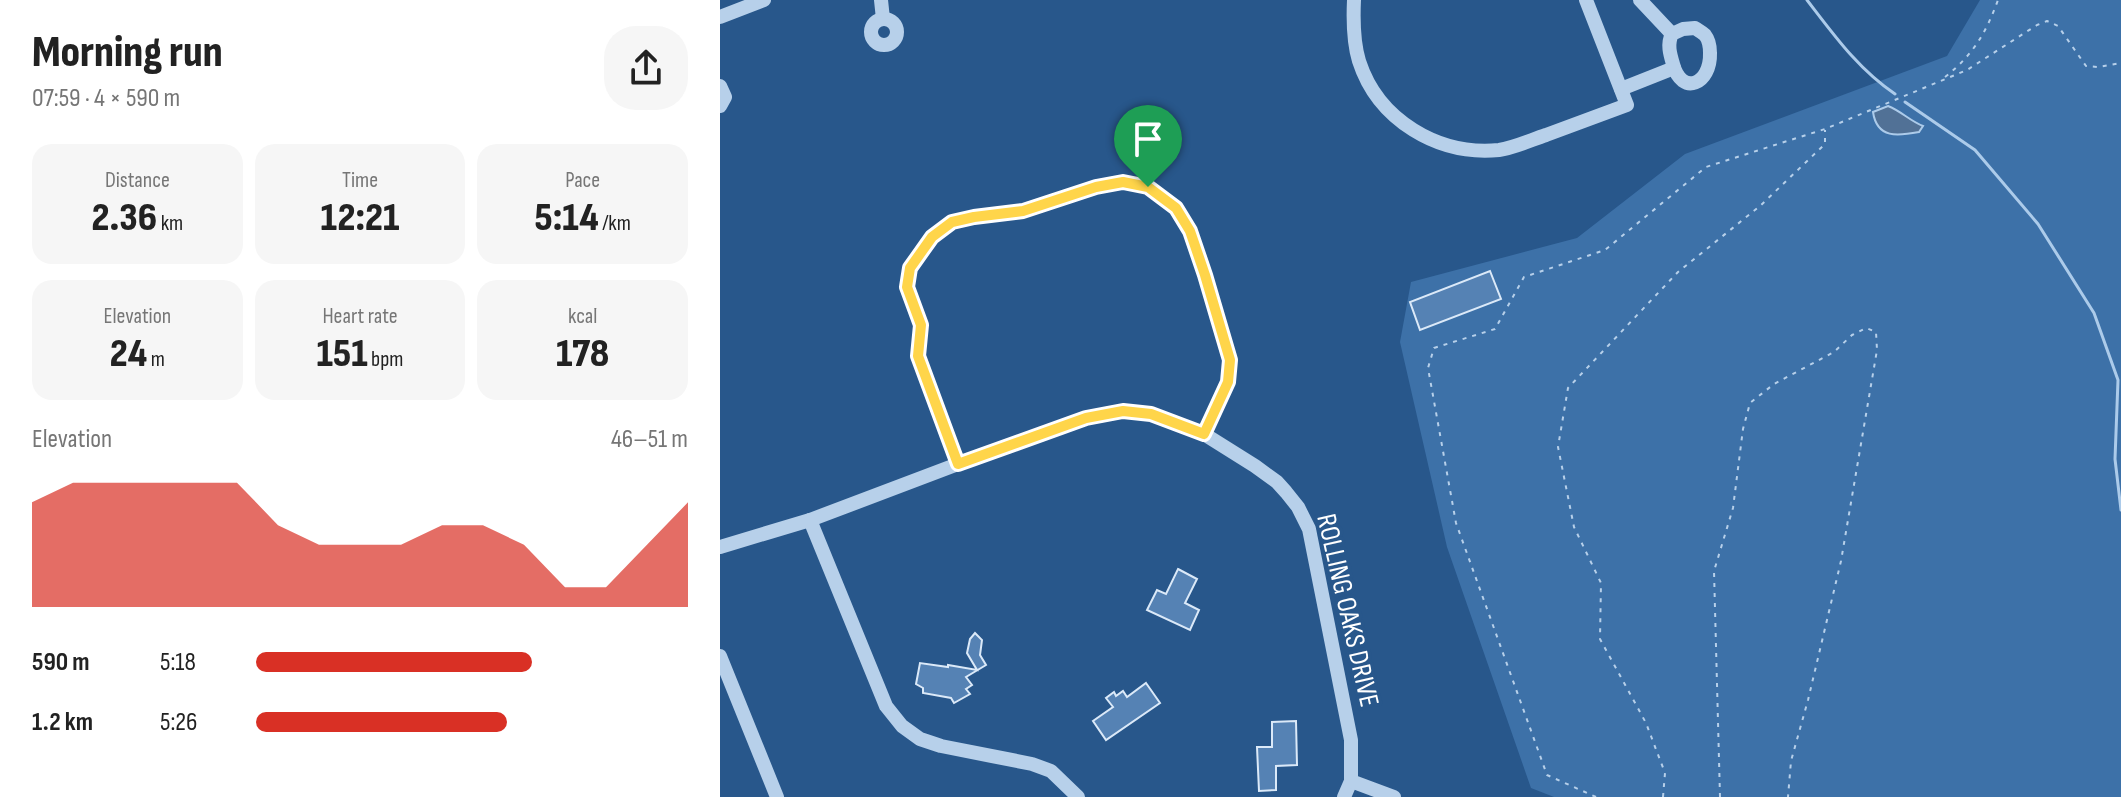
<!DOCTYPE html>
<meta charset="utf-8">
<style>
body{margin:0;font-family:"Sofia Sans Condensed",sans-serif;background:#f6f6f6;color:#222;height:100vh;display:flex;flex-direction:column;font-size:30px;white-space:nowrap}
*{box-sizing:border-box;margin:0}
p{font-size:26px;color:#767676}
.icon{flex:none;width:44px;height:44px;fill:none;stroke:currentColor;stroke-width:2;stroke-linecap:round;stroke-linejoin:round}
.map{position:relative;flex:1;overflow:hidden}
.panel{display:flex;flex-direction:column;background:#fff;width:720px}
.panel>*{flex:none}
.pin{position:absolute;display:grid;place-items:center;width:68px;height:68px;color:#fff;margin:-82px -34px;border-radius:50% 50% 50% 0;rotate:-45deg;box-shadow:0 0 8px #0007}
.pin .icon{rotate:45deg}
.round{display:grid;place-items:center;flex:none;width:84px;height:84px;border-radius:32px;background:#f6f6f6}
.summary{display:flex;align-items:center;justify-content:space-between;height:136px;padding:0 32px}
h1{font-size:44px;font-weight:800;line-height:60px}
.metrics{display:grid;grid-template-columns:repeat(3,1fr);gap:12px;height:136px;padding:8px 32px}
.metrics div{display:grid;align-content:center;border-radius:20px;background:#f6f6f6;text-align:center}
.metrics b{font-size:40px;font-weight:800}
.metrics small{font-size:22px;font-weight:400}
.metrics p{font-size:22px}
.chart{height:224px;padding:16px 32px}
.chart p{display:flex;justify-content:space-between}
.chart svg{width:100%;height:144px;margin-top:8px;fill:#d93025;opacity:.7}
ul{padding:0 32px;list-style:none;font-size:26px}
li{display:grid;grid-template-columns:128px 96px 1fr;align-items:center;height:60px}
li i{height:20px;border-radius:10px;background:#d93025}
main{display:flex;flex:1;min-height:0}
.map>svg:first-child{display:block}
.green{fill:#3d71a8}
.water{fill:#517196;stroke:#accbea;stroke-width:2}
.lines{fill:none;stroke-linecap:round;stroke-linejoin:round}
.stream{stroke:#accbea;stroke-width:3}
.building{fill:#5582b4;stroke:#dbe9f8;stroke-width:2}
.path{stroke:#b7d0ea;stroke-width:2;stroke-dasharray:4 6;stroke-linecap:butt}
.minor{stroke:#b7d0ea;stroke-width:14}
.route-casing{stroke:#fff;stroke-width:16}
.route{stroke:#ffd54a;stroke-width:10}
.labels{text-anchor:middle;stroke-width:7;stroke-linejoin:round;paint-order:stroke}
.street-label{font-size:28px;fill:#fff;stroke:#28578b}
</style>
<main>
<section class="panel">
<div class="summary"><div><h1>Morning run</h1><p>07:59 · 4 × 590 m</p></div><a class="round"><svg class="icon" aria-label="share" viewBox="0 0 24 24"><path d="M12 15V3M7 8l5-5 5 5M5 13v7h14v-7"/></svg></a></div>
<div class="metrics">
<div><p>Distance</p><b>2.36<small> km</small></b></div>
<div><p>Time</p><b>12:21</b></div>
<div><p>Pace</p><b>5:14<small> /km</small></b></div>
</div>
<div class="metrics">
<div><p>Elevation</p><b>24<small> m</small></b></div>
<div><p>Heart rate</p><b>151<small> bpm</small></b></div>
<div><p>kcal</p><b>178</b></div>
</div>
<div class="chart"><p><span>Elevation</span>46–51 m</p>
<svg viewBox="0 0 160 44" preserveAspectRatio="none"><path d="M0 44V12L10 6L20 6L30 6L40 6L50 6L60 19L70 25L80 25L90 25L100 19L110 19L120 25L130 38L140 38L150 25L160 12V44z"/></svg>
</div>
<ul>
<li><b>590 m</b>5:18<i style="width:64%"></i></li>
<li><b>1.2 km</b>5:26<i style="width:58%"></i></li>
</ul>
</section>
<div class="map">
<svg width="1401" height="797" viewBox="0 0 1401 797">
<rect width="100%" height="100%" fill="#28578b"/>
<!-- green -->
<path class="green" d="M1260 0H1401V797H834L811 788 727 547 680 342 691 282 857 238 965 154 1227 56Z"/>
<!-- water -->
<path class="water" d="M1168 106C1181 111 1190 121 1203 126L1199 132C1178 136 1157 139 1153 112Z"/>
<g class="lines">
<!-- stream -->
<g class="stream">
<path d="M1087 0C1114 35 1138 69 1175 94"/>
<path d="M1185 102 1255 150 1318 224 1374 313 1398 380 1395 459 1401 510"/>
</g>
</g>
<!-- building -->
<g class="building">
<path d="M770 271 781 299 700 330 690 302Z"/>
<path d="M458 569 477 579 465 603 479 610 470 630 427 610 437 590 446 594Z"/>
<path d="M255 633 262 640 260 655 266 665 246 677 252 685 246 689 250 694 234 703 231 698 203 693V688L196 684 200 663 228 667V665L257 670 247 653 250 639Z"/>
<path d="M426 683 440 703 386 740 373 721 393 707 386 698 394 692 396 696 403 691 407 697Z"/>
<path d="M576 721 577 765 556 766V790L539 791 537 747H552V722Z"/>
</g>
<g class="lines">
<!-- path -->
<g class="path">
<path d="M1225 77C1253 55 1266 33 1278 0"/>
<path d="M876 797 827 775 736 523 708 368 714 348 775 329 804 277 885 250 986 167 1105 129 1247 70 1317 25 1327 21 1338 26 1366 66 1378 67 1401 63"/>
<path d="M943 797 945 773 926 723 880 639 881 583 854 527 838 447 848 388 958 272 1040 206 1105 144V130"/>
<path d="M1000 797 994 571 1013 508 1023 429 1030 403 1054 384 1114 352 1132 335 1146 328 1156 332 1157 350 1121 561 1088 700 1071 761 1068 797"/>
</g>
<!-- minor -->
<g class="minor">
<path d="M161 0 163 19"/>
<path d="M634 0C633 21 633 41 639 61 658 120 718 156 779 150 794 148 811 140 826 135 853 125 880 115 907 105L866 0"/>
<path d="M920 0 952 34"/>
<path d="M0 17 44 0"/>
<circle cx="164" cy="32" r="13"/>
<path d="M975 28C978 30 982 32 985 35 989 40 990 47 990 53 991 84 962 97 953 64 950 54 947 44 952 34L963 29Z"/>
<path d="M0 86 5 97 0 106"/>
<path d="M901 89 954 68"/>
<path d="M238 464 198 356 201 325 187 287 190 268 212 237 232 222 254 217 303 211 376 187 403 182 428 187 456 208 470 231 485 275 510 360 508 382 484 434"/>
<path d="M90 520 166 706 182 726 200 739 221 746 312 764 331 771 358 797"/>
<path d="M0 547 90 520 238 464 366 418 403 411 431 414 484 434 535 466 557 482 566 492 578 507 589 529 631 740V781L624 797"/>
<path d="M0 656 57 797"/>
<path d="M631 781 674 797"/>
</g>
</g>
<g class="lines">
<!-- route casing -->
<g class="route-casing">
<path id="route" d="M403 182 428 187 456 208 470 231 485 275 510 360 508 382 484 434 431 414 403 411 366 418 238 464 198 356 201 325 187 287 190 268 212 237 232 222 254 217 303 211 376 187Z"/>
</g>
<!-- route -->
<use href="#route" class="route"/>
</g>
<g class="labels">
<!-- street labels -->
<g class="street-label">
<text transform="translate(629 610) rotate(77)" y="10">ROLLING OAKS DRIVE</text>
</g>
</g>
</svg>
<div class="pin" style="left:428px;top:187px;background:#1e9e55"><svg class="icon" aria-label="arrive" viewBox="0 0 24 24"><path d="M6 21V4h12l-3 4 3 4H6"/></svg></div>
</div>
</main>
